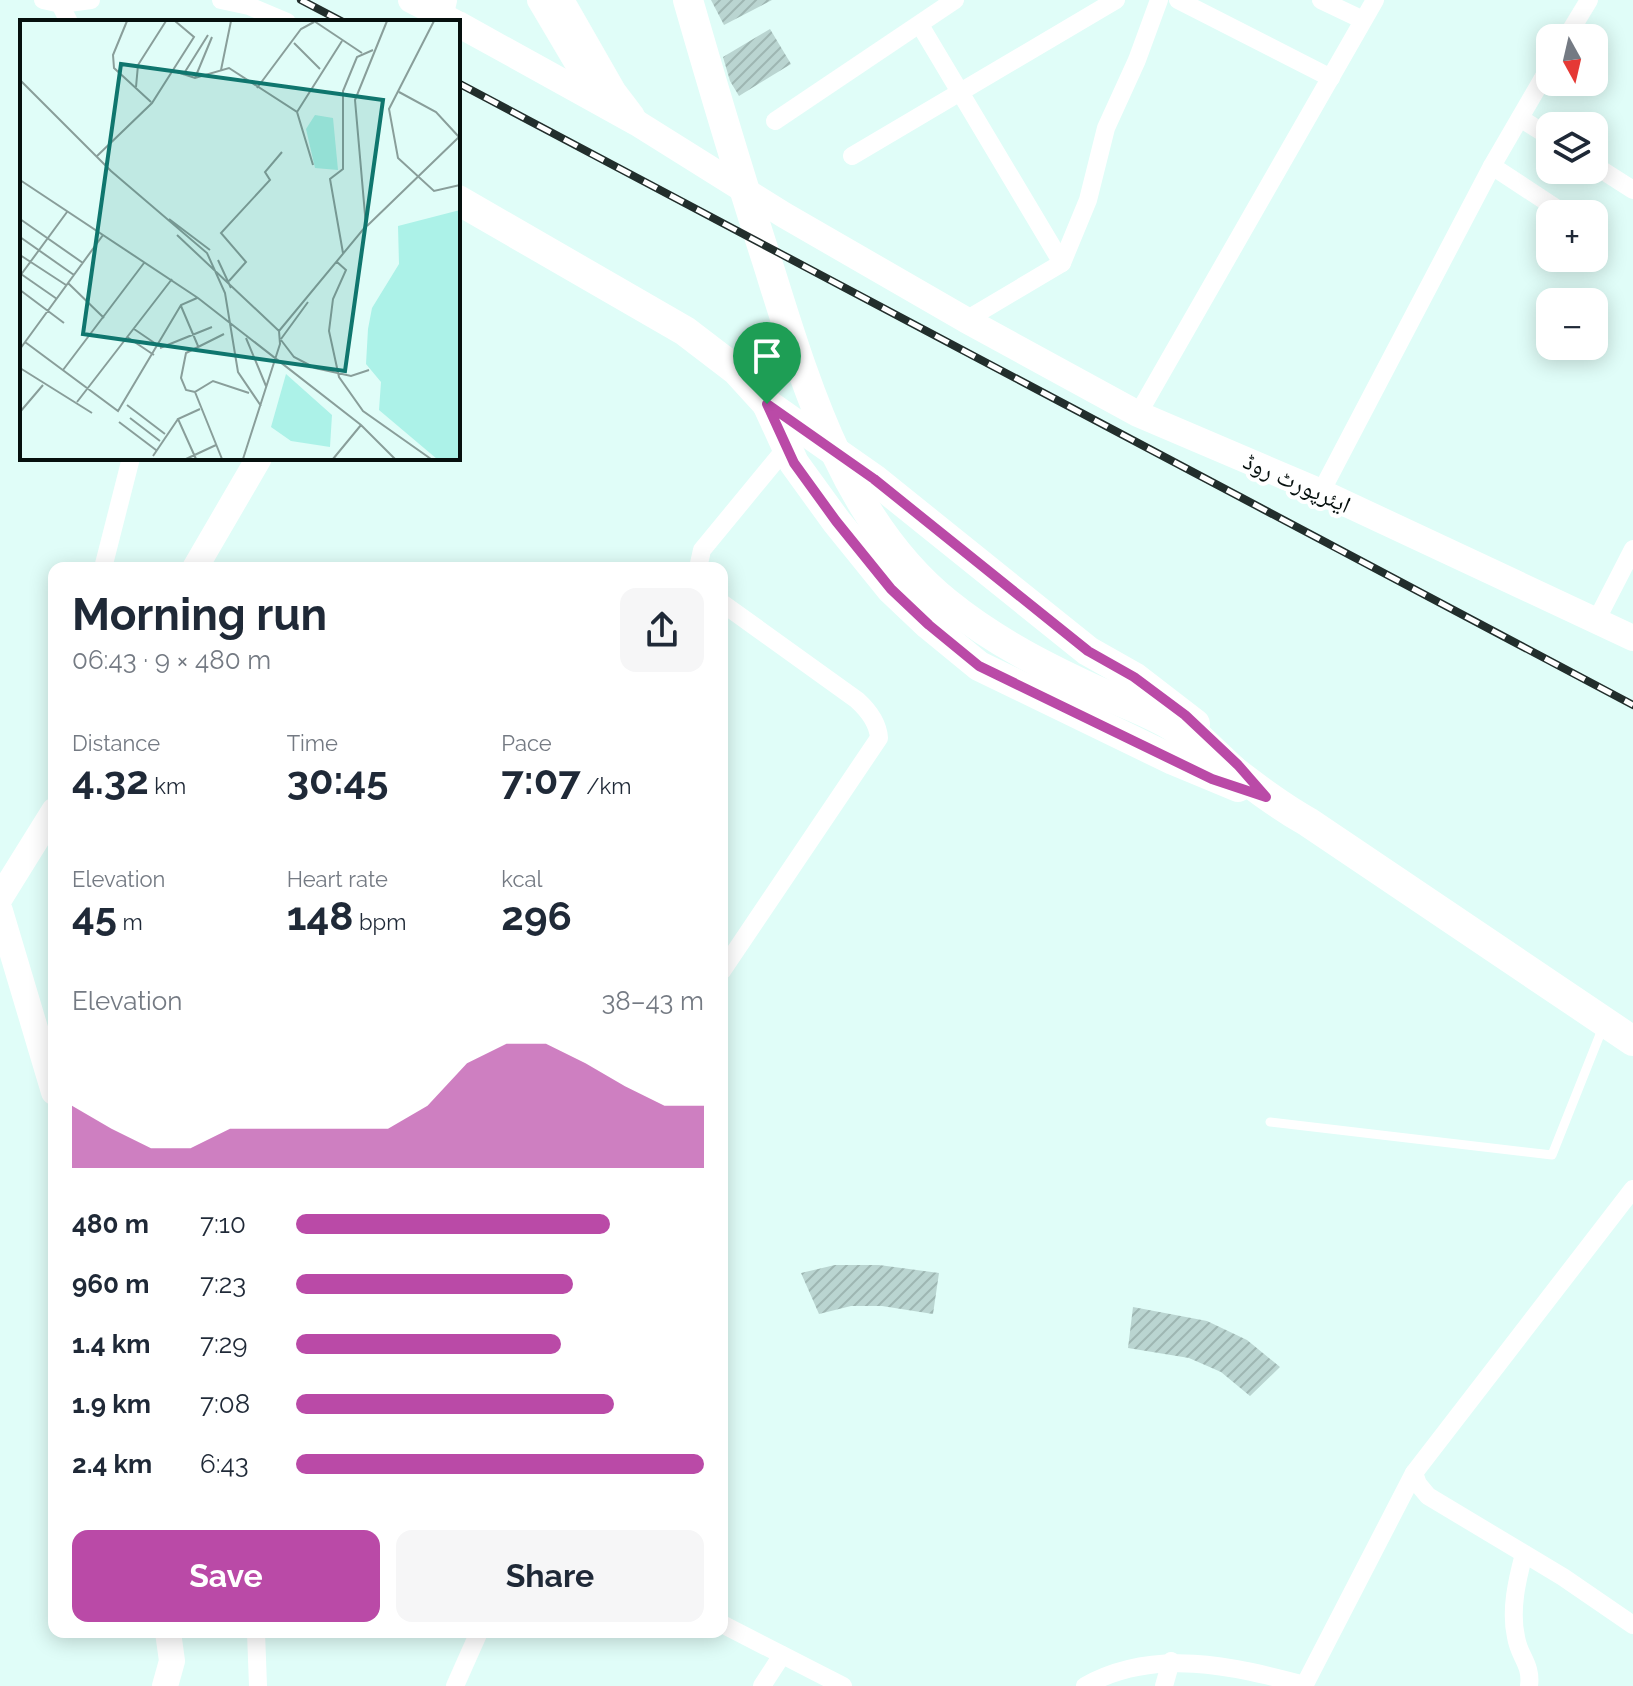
<!DOCTYPE html>
<meta charset="utf-8">
<style>
body{margin:0;font-family:Raleway,"Noto Naskh Arabic",sans-serif;background:#f6f6f7;color:#1f2937;height:100vh;display:flex;flex-direction:column;font-size:30px;white-space:nowrap}
*{box-sizing:border-box;margin:0}
p{font-size:26px;color:#747a83}
.icon{flex:none;width:44px;height:44px;fill:none;stroke:currentColor;stroke-width:2;stroke-linecap:round;stroke-linejoin:round}
.map{position:relative;flex:1;overflow:hidden}
.side{position:absolute;left:48px;top:562px;width:680px;height:1076px;display:flex;flex-direction:column;background:#fff;border-radius:16px;box-shadow:0 4px 20px #0003}
.side>*{flex:none}
.needle{width:52px;rotate:172deg}
.tools{position:absolute;left:1536px;top:24px;display:grid;gap:16px}
.tools a{display:grid;place-items:center;width:72px;height:72px;border-radius:16px;background:#fff;box-shadow:0 4px 20px #0003;font-size:40px}
.pin{position:absolute;display:grid;place-items:center;width:68px;height:68px;color:#fff;margin:-82px -34px;border-radius:50% 50% 50% 0;rotate:-45deg;box-shadow:0 0 8px #0007}
.pin .icon{rotate:45deg}
.round{display:grid;place-items:center;flex:none;width:84px;height:84px;border-radius:16px;background:#f6f6f7}
.head{display:flex;align-items:center;justify-content:space-between;height:136px;padding:0 24px}
h1{font-size:44px;font-weight:700;line-height:60px}
.stats{display:grid;grid-template-columns:repeat(3,1fr);gap:12px;height:136px;padding:8px 24px}
.stats div{display:grid;align-content:center}
.stats b{font-size:40px;font-weight:700}
.stats small{font-size:22px;font-weight:400}
.stats p{font-size:22px}
.chart{height:224px;padding:16px 24px}
.chart p{display:flex;justify-content:space-between}
.chart svg{width:100%;height:144px;margin-top:8px;fill:#ba4aa7;opacity:.7}
.button{display:flex;gap:16px;margin-top:auto;padding:16px 24px}
.button a{flex:1;height:92px;border-radius:16px;background:#ba4aa7;color:#fff;font-size:32px;font-weight:700;line-height:92px;text-align:center}
.button a+a{background:#f6f6f7;color:#1f2937}
ul{padding:0 24px;list-style:none;font-size:26px}
li{display:grid;grid-template-columns:128px 96px 1fr;align-items:center;height:60px}
li i{height:20px;border-radius:10px;background:#ba4aa7}
.map>svg:first-child{display:block}
.building{fill:url(#building-hatch)}
.lines{fill:none;stroke-linecap:round;stroke-linejoin:round}
.lane{stroke:#fff;stroke-width:9}
.street{stroke:#fff;stroke-width:18}
.secondary{stroke:#fff;stroke-width:26}
.primary{stroke:#fff;stroke-width:30}
.rail-casing{stroke:#222e2c;stroke-width:8}
.rail{stroke:#fff;stroke-width:5;stroke-dasharray:15;stroke-linecap:butt}
.route-casing{stroke:#fff;stroke-width:16}
.route{stroke:#ba4aa7;stroke-width:10}
.labels{text-anchor:middle;stroke-width:8;stroke-linejoin:round;paint-order:stroke}
.street-label{font-size:24px;fill:#06100e;stroke:#fff}
.inset-road{fill:none;stroke:#899e9a;stroke-width:2}
.view{fill:#0f766e;fill-opacity:0.15;stroke:#0f766e;stroke-width:4}
.inset-edge{fill:none;stroke:#06100e;stroke-width:4}
</style>
<div class="map">
<svg width="1633" height="1686" viewBox="0 0 1633 1686">
<defs>
<pattern id="building-hatch" width="6" height="6" patternUnits="userSpaceOnUse" patternTransform="scale(2)"><rect width="6" height="6" fill="#bad5d1"/><path d="M-1 1l2-2M0 6l6-6M5 7l2-2" fill="none" stroke="#9eb6b2"/></pattern>
</defs>
<rect width="100%" height="100%" fill="#e0fdf8"/>
<!-- building -->
<g class="building">
<path d="M711 0H772L724 25Z"/>
<path d="M770 29 791 64 739 96 730 81 723 57Z"/>
<path d="M835 1265H879L939 1273 933 1314 882 1306H851L819 1314 801 1273Z"/>
<path d="M1133 1307 1207 1321 1247 1340 1280 1367 1250 1396 1221 1372 1189 1358 1128 1348Z"/>
</g>
<g class="lines">
<!-- lane -->
<path class="lane" d="M1270 1122 1552 1155 1603 1027"/>
<!-- street -->
<g class="street">
<path d="M43 0 61 4 91 0"/>
<path d="M58 0 69 22"/>
<path d="M221 0 249 6 287 22"/>
<path d="M1178 0 1331 78"/>
<path d="M1321 0 1363 20"/>
<path d="M920 25 1062 263"/>
<path d="M1566 38 1589 0"/>
<path d="M1520 118 1550 137"/>
<path d="M775 121 955 0"/>
<path d="M852 156 1116 0"/>
<path d="M1594 165 1633 190"/>
<path d="M1492 166 1565 214"/>
<path d="M966 320 1062 263 1088 200 1106 128 1137 60 1159 0"/>
<path d="M1138 414 1375 0"/>
<path d="M1321 492 1492 166 1550 66"/>
<path d="M103 568 131 458"/>
<path d="M698 568 702 550 786 448"/>
<path d="M722 603 857 700C868 710 878 723 879 738L722 971"/>
<path d="M1596 621 1633 549"/>
<path d="M1414 1473 1418 1484 1428 1496 1563 1577 1633 1625"/>
<path d="M1524 1554C1517 1580 1510 1610 1516 1637 1519 1657 1532 1664 1529 1686"/>
<path d="M722 1624 843 1686"/>
<path d="M256 1632 258 1686"/>
<path d="M455 1686 479 1632"/>
<path d="M762 1686 782 1655"/>
<path d="M1085 1686C1154 1647 1233 1666 1305 1685"/>
<path d="M1164 1686 1171 1661"/>
<path d="M1304 1686 1414 1473 1633 1189"/>
</g>
<!-- secondary -->
<g class="secondary">
<path d="M411 0 454 22"/>
<path d="M540 0 592 88"/>
<path d="M561 0 613 91 632 116"/>
<path d="M458 24 637 123 784 215 966 320 1138 414 1321 492 1633 638"/>
<path d="M195 568 259 458"/>
<path d="M0 898 54 811"/>
<path d="M0 911 54 1092"/>
<path d="M165 1686 172 1661 168 1632"/>
</g>
<!-- primary -->
<g class="primary">
<path d="M688 0C713 87 739 174 767 261 805 382 844 520 947 603 995 642 1049 669 1104 694 1127 705 1154 714 1175 728 1221 758 1260 795 1308 822L1633 1041"/>
<path d="M437 22 442 0"/>
<path d="M458 200 685 331 736 370 767 404 874 479 1088 651 1134 677 1195 724"/>
<path d="M767 404 794 463 836 521 891 589 929 625 979 666 1173 760 1238 787"/>
</g>
<!-- rail casing -->
<g class="rail-casing">
<g id="rail">
<path d="M301 0 343 22"/>
<path d="M458 83 1633 705"/>
</g>
</g>
<!-- rail -->
<use href="#rail" class="rail"/>
</g>
<g class="lines">
<!-- route casing -->
<g class="route-casing">
<path id="route" d="M767 404 874 479 1088 651 1134 677 1185 715 1238 765 1266 797 1212 779 979 666 929 625 891 589 836 521 794 463Z"/>
</g>
<!-- route -->
<use href="#route" class="route"/>
</g>
<g class="labels">
<!-- street labels -->
<g class="street-label">
<text transform="translate(1297 483) rotate(24)" y="8">ایئرپورٹ روڈ</text>
</g>
</g>
<!-- overview -->
<g transform="translate(20 20)">
<rect width="440" height="440" fill="#e0fdf8"/>
<path d="M295 95 313 98 318 150 295 148 286 109ZM440 190V439H417L359 390 361 362 346 344 348 309 352 288 379 244 378 206ZM266 354 312 395 310 427 271 421 251 407Z" fill="#acf2e8"/>
<path class="inset-road" d="M107 1 93 35 94 48 131 82M294 1 342 33M414 1 369 89 378 138 414 171 440 165M274 23 300 49M201 50 211 1M154 51 175 58 209 48 277 92 293 145M163 55 188 15M175 58 192 17M0 60 91 151 187 233 205 273 218 352 241 386M116 67 118 45 146 1M237 68 281 9 294 2M379 72 416 92 439 117M277 92 322 21M76 137 132 83 174 17 155 1M0 160 178 278 341 405 375 439M0 199 63 243M149 199 190 230M347 206 440 116M157 215 259 311 260 324 223 439M0 217 54 255M323 233 310 159 323 149V71L337 37 353 30M0 235 46 265M198 240 211 268M317 242 326 250 313 279 309 311 319 357 343 391 411 439M1 254 37 279M0 256 47 192M209 261 226 242 201 213 250 160 245 152 262 132M48 263 84 298M0 270 44 303M161 286 178 326M114 309 139 326M259 311 346 206 335 80 367 1M107 317 134 335M226 318 246 366M261 319 288 282M261 320 274 337 295 348 331 356 349 350M5 322 98 391 161 285 177 278M140 328 192 307M0 329 83 215M0 348 72 393M43 350 124 243M175 372 166 370 161 358 166 333 204 314M57 382 152 259M107 385 145 414M0 392 23 365M110 398 140 421M99 402 136 430M133 436 158 399M166 439 196 425M176 439 158 399 180 389M202 439 175 372 193 361 229 373M313 439 341 405"/>
<path class="view" d="M101 44 363 80 325 351 63 314Z"/>
<rect width="440" height="440" class="inset-edge"/>
</g>
</svg>
<div class="tools">
<a><svg class="needle" viewBox="-14 -14 28 28"><path d="M0-13l5 13h-10z" fill="#e53935"/><path d="M0 13l5-13h-10z" fill="#747a83"/></svg></a>
<a><svg class="icon" aria-label="layers" viewBox="0 0 24 24"><path d="M12 4l9 5-9 5-9-5zM3 14l9 5 9-5"/></svg></a>
<a>+</a>
<a>−</a>
</div>
<div class="pin" style="left:767px;top:404px;background:#1e9e55"><svg class="icon" aria-label="arrive" viewBox="0 0 24 24"><path d="M6 21V4h12l-3 4 3 4H6"/></svg></div>
<section class="side">
<div class="head"><div><h1>Morning run</h1><p>06:43 · 9 × 480 m</p></div><a class="round"><svg class="icon" aria-label="share" viewBox="0 0 24 24"><path d="M12 15V3M7 8l5-5 5 5M5 13v7h14v-7"/></svg></a></div>
<div class="stats">
<div><p>Distance</p><b>4.32<small> km</small></b></div>
<div><p>Time</p><b>30:45</b></div>
<div><p>Pace</p><b>7:07<small> /km</small></b></div>
</div>
<div class="stats">
<div><p>Elevation</p><b>45<small> m</small></b></div>
<div><p>Heart rate</p><b>148<small> bpm</small></b></div>
<div><p>kcal</p><b>296</b></div>
</div>
<div class="chart"><p><span>Elevation</span>38–43 m</p>
<svg viewBox="0 0 160 44" preserveAspectRatio="none"><path d="M0 44V25L10 32L20 38L30 38L40 32L50 32L60 32L70 32L80 32L90 25L100 12L110 6L120 6L130 12L140 19L150 25L160 25V44z"/></svg>
</div>
<ul>
<li><b>480 m</b>7:10<i style="width:77%"></i></li>
<li><b>960 m</b>7:23<i style="width:68%"></i></li>
<li><b>1.4 km</b>7:29<i style="width:65%"></i></li>
<li><b>1.9 km</b>7:08<i style="width:78%"></i></li>
<li><b>2.4 km</b>6:43<i style="width:100%"></i></li>
</ul>
<div class="button"><a>Save</a><a>Share</a></div>
</section>
</div>
